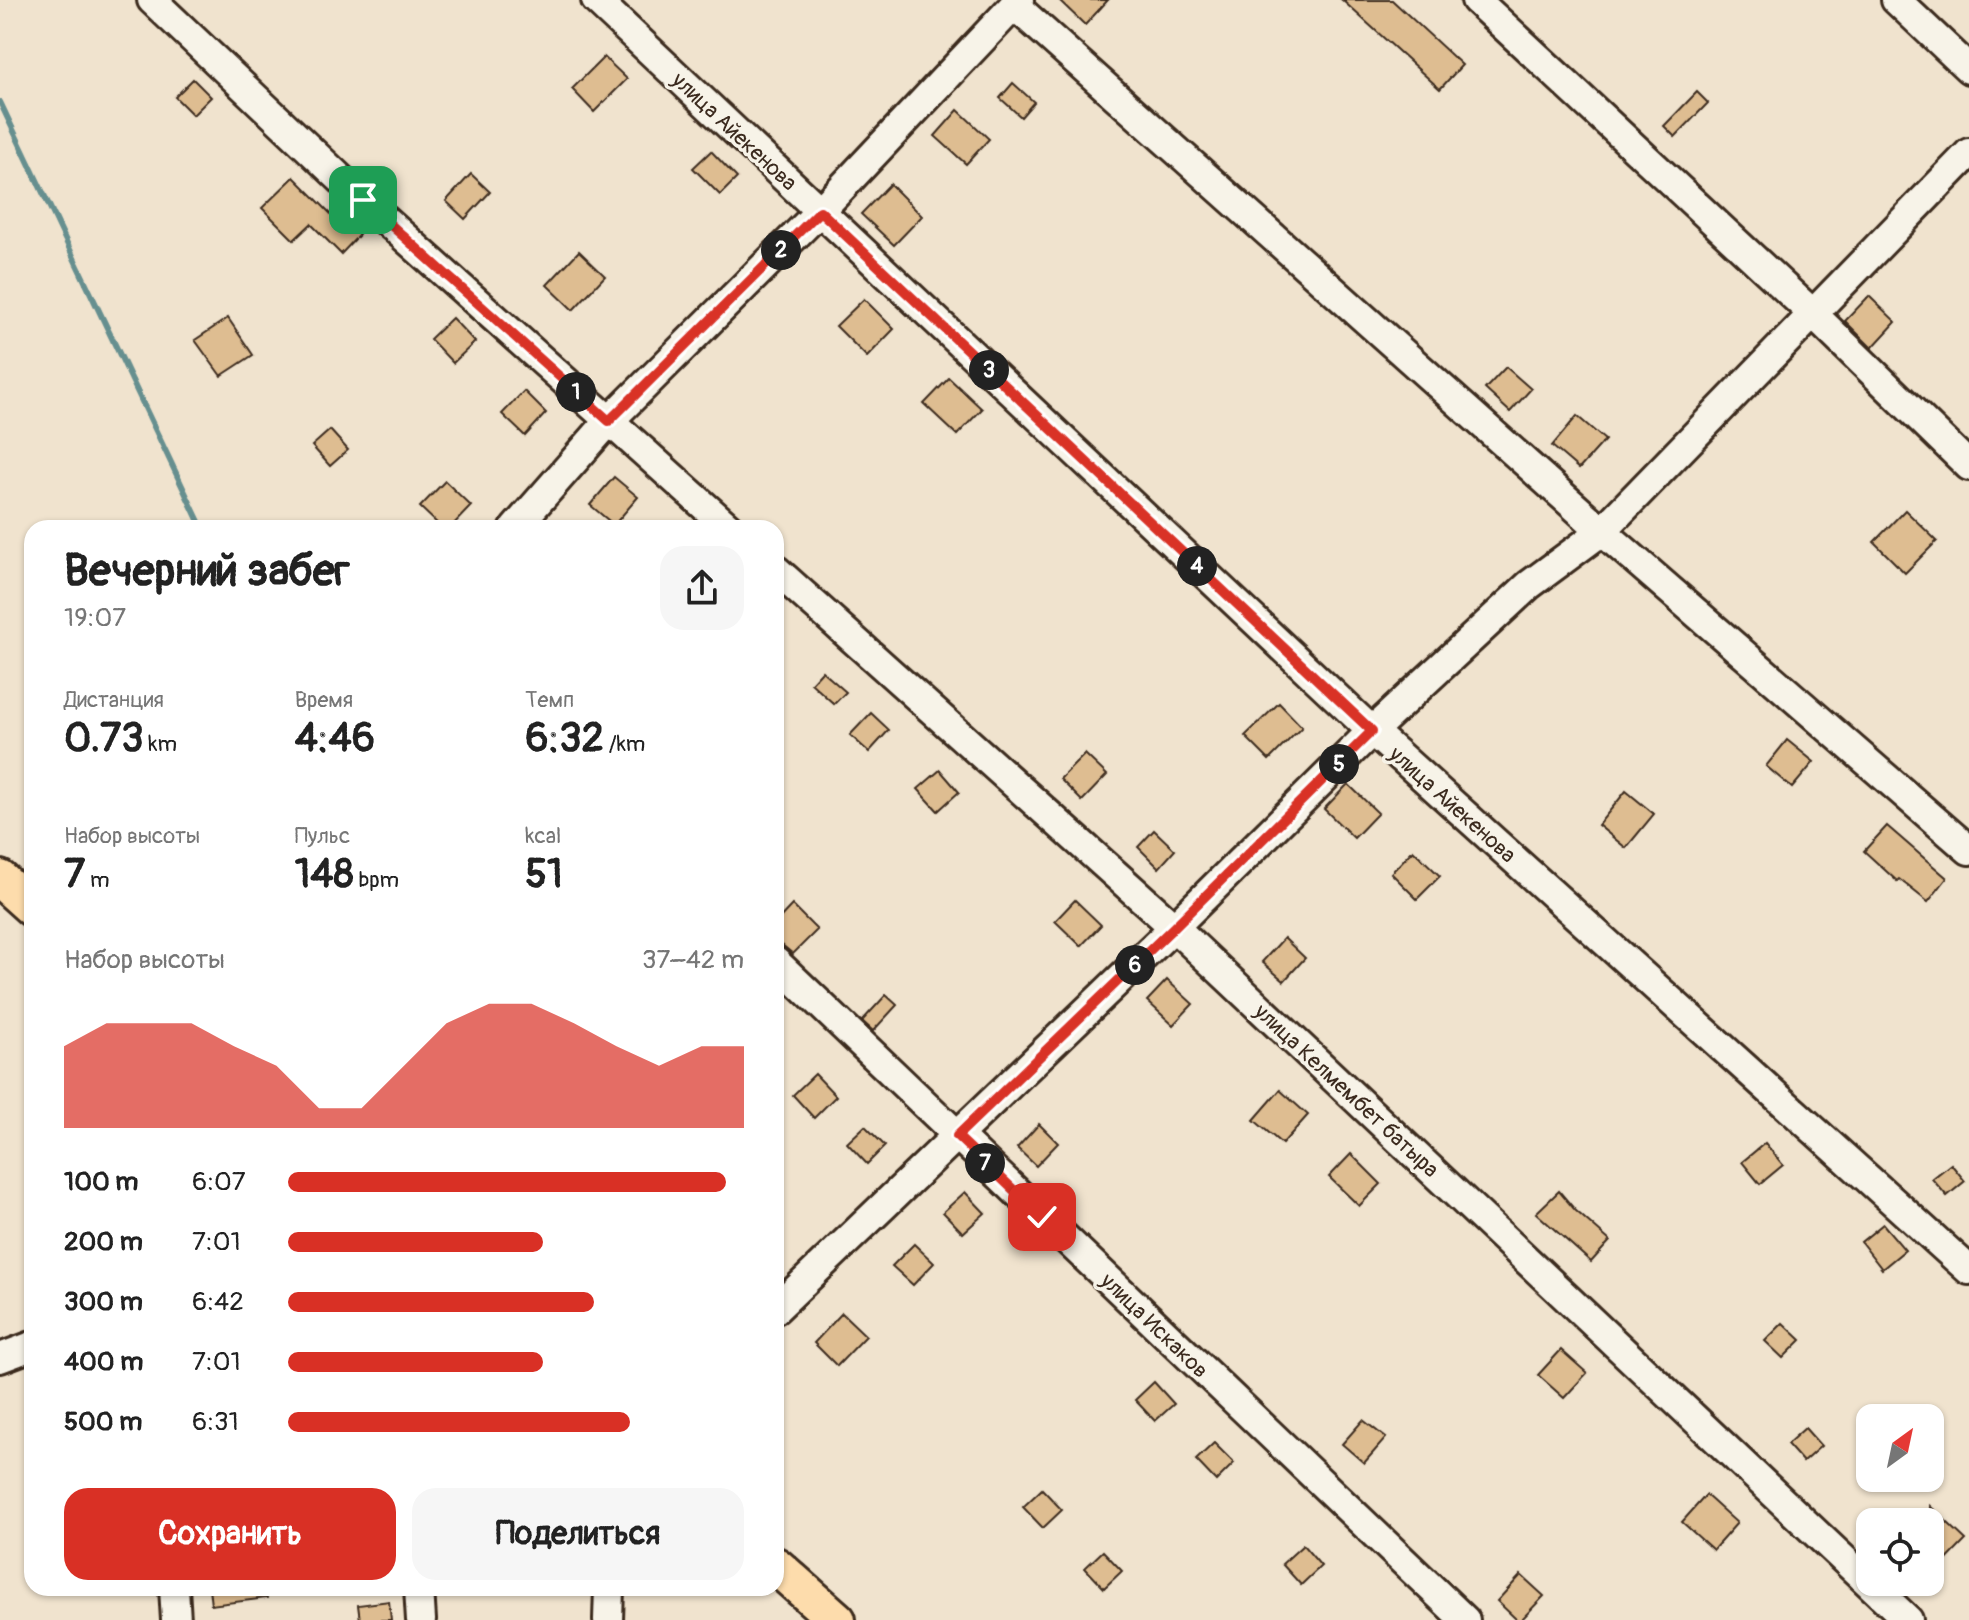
<!DOCTYPE html>
<html lang="ru">
<meta charset="utf-8">
<style>
body{margin:0;font-family:Pangolin,sans-serif;background:#f6f6f6;color:#222;height:100vh;display:flex;flex-direction:column;font-size:30px;white-space:nowrap}
*{box-sizing:border-box;margin:0}
p{font-size:26px;color:#767676}
.icon{flex:none;width:44px;height:44px;fill:none;stroke:currentColor;stroke-width:2;stroke-linecap:round;stroke-linejoin:round}
.map{position:relative;flex:1;overflow:hidden}
.drawer{position:absolute;left:24px;top:520px;width:760px;height:1076px;display:flex;flex-direction:column;background:#fff;border-radius:24px;box-shadow:0 2px 6px #0004}
.drawer>*{flex:none}
.needle{width:52px;rotate:33deg}
.tools{position:absolute;left:1856px;top:1404px;display:grid;gap:16px}
.tools a{display:grid;place-items:center;width:88px;height:88px;border-radius:16px;background:#fff;box-shadow:0 2px 6px #0004;font-size:40px}
.pin{position:absolute;display:grid;place-items:center;width:68px;height:68px;color:#fff;margin:-34px;border-radius:16px;box-shadow:0 4px 12px #0006}
.km{position:absolute;width:40px;height:40px;margin:-20px;border-radius:50%;background:#222;color:#fff;font-size:22px;line-height:40px;text-align:center}
.round{display:grid;place-items:center;flex:none;width:84px;height:84px;border-radius:24px;background:#f6f6f6}
.overview{display:flex;align-items:center;justify-content:space-between;height:136px;padding:0 40px}
h1{font-size:44px;font-weight:700;line-height:60px}
.figures{display:grid;grid-template-columns:repeat(3,1fr);gap:12px;height:136px;padding:8px 40px}
.figures div{display:grid;align-content:center}
.figures b{font-size:40px;font-weight:700}
.figures small{font-size:22px;font-weight:400}
.figures p{font-size:22px}
.chart{height:224px;padding:16px 40px}
.chart p{display:flex;justify-content:space-between}
.chart svg{width:100%;height:144px;margin-top:8px;fill:#d93025;opacity:.7}
.button{display:flex;gap:16px;margin-top:auto;padding:16px 40px}
.button a{flex:1;height:92px;border-radius:24px;background:#d93025;color:#fff;font-size:32px;font-weight:700;line-height:92px;text-align:center}
.button a+a{background:#f6f6f6;color:#222}
ul{padding:0 40px;list-style:none;font-size:26px}
li{display:grid;grid-template-columns:128px 96px 1fr;align-items:center;height:60px}
li i{height:20px;border-radius:10px;background:#d93025}
.map>svg:first-child{display:block}
.lines{fill:none;stroke-linecap:round;stroke-linejoin:round}
.stream{stroke:#668f8f;stroke-width:6}
.building{fill:#debd91;stroke:#3b2a1e;stroke-width:2}
.minor-casing{stroke:#3b2a1e;stroke-width:34}
.major-casing{stroke:#3b2a1e;stroke-width:42}
.minor{stroke:#f7f3e8;stroke-width:28}
.major{stroke:#fddcac;stroke-width:36}
.route-casing{stroke:#fff;stroke-width:16}
.route{stroke:#d93025;stroke-width:10}
.labels{text-anchor:middle;stroke-width:7;stroke-linejoin:round;paint-order:stroke}
.street-label{font-size:22px;fill:#3b2a1e;stroke:#f7f3e8}
</style>
<div class="map">
<svg width="1969" height="1620" viewBox="0 0 1969 1620">
<rect width="100%" height="100%" fill="#f0e3ce"/>
<filter id="ink" filterUnits="userSpaceOnUse"><feTurbulence type="fractalNoise" baseFrequency=".0125" numOctaves="2"/><feDisplacementMap in="SourceGraphic" scale="16" xChannelSelector="R" yChannelSelector="G"/><feConvolveMatrix kernelMatrix="1 2 1 2 8 2 1 2 1" color-interpolation-filters="sRGB"/></filter>
<g filter="url(#ink)">
<g class="lines">
<!-- stream -->
<path class="stream" d="M0 102 202 528"/>
</g>
<!-- building -->
<g class="building">
<path d="M1059 0H1108L1085 25Z"/>
<path d="M1342 0H1392L1462 65 1440 89Z"/>
<path d="M604 57 627 79 594 112 572 89Z"/>
<path d="M193 79 211 97 193 115 175 97Z"/>
<path d="M1013 83 1034 102 1021 117 1000 98Z"/>
<path d="M1697 92 1708 103 1675 137 1664 126Z"/>
<path d="M958 110 989 139 966 164 935 136Z"/>
<path d="M711 151 737 178 720 195 693 168Z"/>
<path d="M471 174 490 192 465 219 446 201Z"/>
<path d="M294 177 337 220 341 216 359 235 341 254 311 224 294 240 262 208Z"/>
<path d="M890 184 922 216 894 245 861 214Z"/>
<path d="M579 251 605 276 573 310 547 285Z"/>
<path d="M1869 296 1896 322 1872 348 1845 321Z"/>
<path d="M864 299 894 329 867 357 836 326Z"/>
<path d="M228 318 253 355 221 376 195 340Z"/>
<path d="M452 318 475 342 453 363 430 339Z"/>
<path d="M1506 367 1531 389 1510 412 1485 389Z"/>
<path d="M949 378 982 409 957 435 924 404Z"/>
<path d="M524 391 546 413 525 436 502 414Z"/>
<path d="M1577 416 1605 440 1579 469 1552 446Z"/>
<path d="M330 430 348 450 330 466 312 446Z"/>
<path d="M614 477 638 497 614 525 590 505Z"/>
<path d="M445 481 471 506 450 528H442L420 507Z"/>
<path d="M1905 510 1937 541 1905 573 1874 542Z"/>
<path d="M822 671 846 692 834 704 811 683Z"/>
<path d="M1279 703 1302 727 1269 760 1245 736Z"/>
<path d="M871 713 889 730 869 752 850 735Z"/>
<path d="M1787 740 1814 762 1792 788 1766 766Z"/>
<path d="M1085 754 1107 775 1082 801 1060 779Z"/>
<path d="M940 770 959 792 938 811 918 789Z"/>
<path d="M1348 784 1378 813 1354 838 1324 809Z"/>
<path d="M1626 791 1654 814 1626 848 1598 825Z"/>
<path d="M1887 826 1947 878 1928 902 1899 879 1897 881 1864 851Z"/>
<path d="M1154 830 1175 850 1159 868 1138 847Z"/>
<path d="M1413 850 1440 876 1417 899 1391 873Z"/>
<path d="M1075 900 1101 925 1081 946 1055 921Z"/>
<path d="M792 905 817 930 793 954 776 940V922Z"/>
<path d="M1284 938 1305 958 1284 981 1262 962Z"/>
<path d="M1167 980 1193 1004 1173 1025 1147 1001Z"/>
<path d="M886 995 897 1005 873 1031 862 1021Z"/>
<path d="M815 1074 836 1096 814 1118 793 1095Z"/>
<path d="M1280 1090 1308 1115 1282 1144 1254 1120Z"/>
<path d="M1039 1124 1058 1143 1036 1166 1017 1148Z"/>
<path d="M865 1126 885 1146 867 1164 847 1143Z"/>
<path d="M1765 1143 1783 1165 1760 1184 1742 1162Z"/>
<path d="M1351 1154 1381 1184 1359 1206 1329 1177Z"/>
<path d="M1951 1164 1965 1181 1947 1196 1932 1179Z"/>
<path d="M1559 1191 1575 1210 1610 1241 1591 1262 1536 1213Z"/>
<path d="M965 1192 985 1213 963 1233 943 1212Z"/>
<path d="M1883 1224 1905 1250 1882 1269 1861 1242Z"/>
<path d="M914 1244 934 1263 913 1285 892 1266Z"/>
<path d="M842 1313 866 1336 837 1366 814 1343Z"/>
<path d="M1783 1323 1801 1340 1783 1358 1765 1341Z"/>
<path d="M1561 1350 1587 1373 1564 1398 1538 1375Z"/>
<path d="M1154 1382 1174 1404 1155 1421 1135 1400Z"/>
<path d="M1363 1420 1386 1438 1364 1463 1342 1444Z"/>
<path d="M1805 1428 1821 1446 1803 1462 1787 1444Z"/>
<path d="M1214 1443 1234 1463 1216 1481 1196 1460Z"/>
<path d="M1042 1489 1062 1510 1043 1528 1023 1507Z"/>
<path d="M1706 1495 1737 1523 1713 1550 1682 1522Z"/>
<path d="M1930 1506 1966 1540 1930 1577Z"/>
<path d="M1303 1545 1321 1566 1301 1585 1282 1564Z"/>
<path d="M1103 1551 1122 1571 1104 1588 1085 1568Z"/>
<path d="M1521 1575 1544 1596 1521 1620H1517L1497 1601Z"/>
<path d="M209 1588H266L267 1598 211 1605Z"/>
<path d="M389 1601 391 1620H360L358 1605Z"/>
</g>
<g class="lines">
<!-- minor casing -->
<g class="minor-casing">
<g id="minor">
<path d="M152 0 363 200 729 528"/>
<path d="M596 0 1372 731 1969 1270"/>
<path d="M1476 0 1813 314 1969 466"/>
<path d="M1896 0 1969 69"/>
<path d="M1014 5 1602 531 1969 850"/>
<path d="M515 528 609 421 820 211 1019 0"/>
<path d="M776 570 1174 927 1908 1620"/>
<path d="M776 962 1465 1620"/>
<path d="M776 1309 1174 927 1372 731 1529 585 1602 531 1969 153"/>
<path d="M0 1358 32 1346"/>
<path d="M174 1588 176 1620"/>
<path d="M419 1588 421 1620"/>
<path d="M608 1620 609 1588"/>
</g>
</g>
<!-- major casing -->
<g class="major-casing">
<g id="major">
<path d="M0 879 32 908"/>
<path d="M776 1566 837 1620"/>
</g>
</g>
<!-- minor -->
<use href="#minor" class="minor"/>
<!-- major -->
<use href="#major" class="major"/>
</g>
</g>
<g class="lines" filter="url(#ink)">
<!-- route casing -->
<g class="route-casing">
<path id="route" d="M363 200 609 421 820 211 1372 731 1174 927 957 1136 1042 1217"/>
</g>
<!-- route -->
<use href="#route" class="route"/>
</g>
<g class="labels">
<!-- street labels -->
<g class="street-label">
<text transform="translate(735 131) rotate(43)" y="8">улица Айекенова</text>
<text transform="translate(1453 804) rotate(42)" y="8">улица Айекенова</text>
<text transform="translate(1347 1090) rotate(43)" y="8">улица Келмембет батыра</text>
<text transform="translate(1155 1325) rotate(44)" y="8">улица Искаков</text>
</g>
</g>
</svg>
<div class="tools">
<a><svg class="needle" viewBox="-14 -14 28 28"><path d="M0-13l5 13h-10z" fill="#e53935"/><path d="M0 13l5-13h-10z" fill="#767676"/></svg></a>
<a><svg class="icon" aria-label="locate" viewBox="0 0 24 24"><circle cx="12" cy="12" r="6"/><path d="M12 2v4M12 18v4M2 12h4M18 12h4"/></svg></a>
</div>
<div class="pin" style="left:363px;top:200px;background:#1e9e55"><svg class="icon" aria-label="arrive" viewBox="0 0 24 24"><path d="M6 21V4h12l-3 4 3 4H6"/></svg></div>
<div class="pin" style="left:1042px;top:1217px;background:#d93025"><svg class="icon" aria-label="check" viewBox="0 0 24 24"><path d="M5 12l5 5 9-10"/></svg></div>
<b class="km" style="left:576px;top:392px">1</b>
<b class="km" style="left:781px;top:250px">2</b>
<b class="km" style="left:989px;top:370px">3</b>
<b class="km" style="left:1197px;top:566px">4</b>
<b class="km" style="left:1339px;top:764px">5</b>
<b class="km" style="left:1135px;top:965px">6</b>
<b class="km" style="left:985px;top:1163px">7</b>
<section class="drawer">
<div class="overview"><div><h1>Вечерний забег</h1><p>19:07</p></div><a class="round"><svg class="icon" aria-label="share" viewBox="0 0 24 24"><path d="M12 15V3M7 8l5-5 5 5M5 13v7h14v-7"/></svg></a></div>
<div class="figures">
<div><p>Дистанция</p><b>0.73<small> km</small></b></div>
<div><p>Время</p><b>4:46</b></div>
<div><p>Темп</p><b>6:32<small> /km</small></b></div>
</div>
<div class="figures">
<div><p>Набор высоты</p><b>7<small> m</small></b></div>
<div><p>Пульс</p><b>148<small> bpm</small></b></div>
<div><p>kcal</p><b>51</b></div>
</div>
<div class="chart"><p><span>Набор высоты</span>37–42 m</p>
<svg viewBox="0 0 160 44" preserveAspectRatio="none"><path d="M0 44V19L10 12L20 12L30 12L40 19L50 25L60 38L70 38L80 25L90 12L100 6L110 6L120 12L130 19L140 25L150 19L160 19V44z"/></svg>
</div>
<ul>
<li><b>100 m</b>6:07<i style="width:96%"></i></li>
<li><b>200 m</b>7:01<i style="width:56%"></i></li>
<li><b>300 m</b>6:42<i style="width:67%"></i></li>
<li><b>400 m</b>7:01<i style="width:56%"></i></li>
<li><b>500 m</b>6:31<i style="width:75%"></i></li>
</ul>
<div class="button"><a>Сохранить</a><a>Поделиться</a></div>
</section>
</div>
